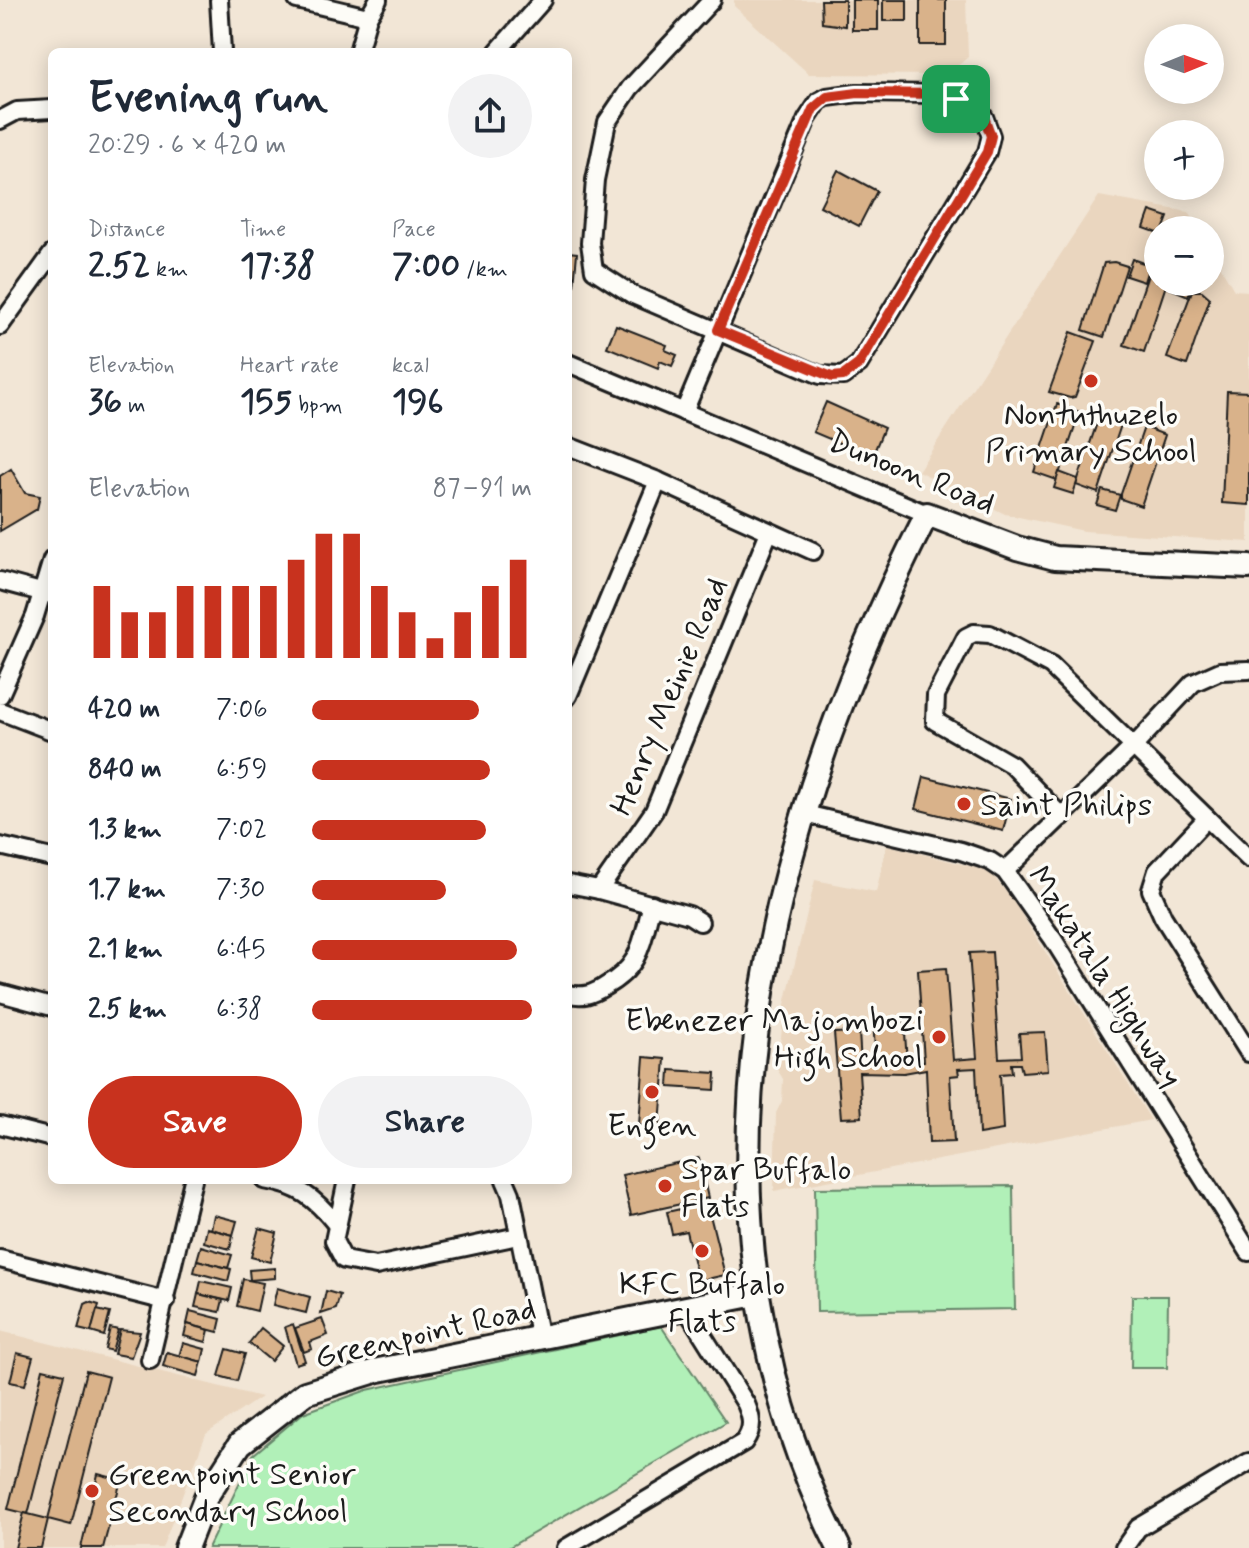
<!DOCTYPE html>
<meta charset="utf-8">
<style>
body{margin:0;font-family:Mynerve,sans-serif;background:#f2f2f3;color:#1f2937;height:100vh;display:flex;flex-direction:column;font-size:30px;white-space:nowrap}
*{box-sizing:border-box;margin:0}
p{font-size:26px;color:#747a83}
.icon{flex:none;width:44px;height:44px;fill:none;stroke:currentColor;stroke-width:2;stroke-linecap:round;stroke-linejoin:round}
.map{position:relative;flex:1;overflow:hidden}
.sheet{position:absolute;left:48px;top:48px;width:524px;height:1136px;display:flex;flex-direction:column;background:#fff;border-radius:12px;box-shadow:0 4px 20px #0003}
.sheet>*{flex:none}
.needle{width:52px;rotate:89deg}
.controls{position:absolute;left:1144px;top:24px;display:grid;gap:16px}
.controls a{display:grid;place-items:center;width:80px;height:80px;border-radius:50%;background:#fff;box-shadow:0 4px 20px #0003;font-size:40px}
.pin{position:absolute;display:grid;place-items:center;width:68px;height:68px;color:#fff;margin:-34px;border-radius:16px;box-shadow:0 4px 12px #0006}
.round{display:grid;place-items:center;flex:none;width:84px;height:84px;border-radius:42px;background:#f2f2f3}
.head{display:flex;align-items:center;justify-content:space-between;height:136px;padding:0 40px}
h1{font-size:44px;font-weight:700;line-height:60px}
.metrics{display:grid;grid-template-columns:repeat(3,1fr);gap:12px;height:136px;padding:8px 40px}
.metrics div{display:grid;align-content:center}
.metrics b{font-size:34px;font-weight:700}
.metrics small{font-size:22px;font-weight:400}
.metrics p{font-size:22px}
.chart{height:224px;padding:16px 40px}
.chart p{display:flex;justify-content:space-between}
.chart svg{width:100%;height:144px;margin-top:8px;stroke:#c8321e;stroke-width:6}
.cta{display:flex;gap:16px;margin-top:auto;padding:16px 40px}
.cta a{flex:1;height:92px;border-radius:48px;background:#c8321e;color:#fff;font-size:32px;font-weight:700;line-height:92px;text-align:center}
.cta a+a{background:#f2f2f3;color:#1f2937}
ul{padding:0 40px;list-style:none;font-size:26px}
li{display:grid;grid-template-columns:128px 96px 1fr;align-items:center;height:60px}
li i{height:20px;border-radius:10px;background:#c8321e}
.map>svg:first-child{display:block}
.built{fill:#ead6bf}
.green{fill:#b1f0b8;stroke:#66866a;stroke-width:2}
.building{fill:#d9b28a;stroke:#1c1c1c;stroke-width:2}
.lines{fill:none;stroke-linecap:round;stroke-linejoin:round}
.street-casing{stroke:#1c1c1c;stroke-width:22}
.secondary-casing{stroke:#1c1c1c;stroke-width:28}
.street{stroke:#fdfcf7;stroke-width:16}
.secondary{stroke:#fdfcf7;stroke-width:22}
.route-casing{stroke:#fff;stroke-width:16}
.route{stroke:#c8321e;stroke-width:10}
.poi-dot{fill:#c8321e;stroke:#fdfcf7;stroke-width:3}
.labels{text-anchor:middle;stroke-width:7;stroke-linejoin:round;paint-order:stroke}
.poi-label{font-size:32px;fill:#1c1c1c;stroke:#fdfcf7}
.street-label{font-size:32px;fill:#1c1c1c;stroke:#fdfcf7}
</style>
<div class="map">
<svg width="1249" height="1548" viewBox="0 0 1249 1548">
<rect width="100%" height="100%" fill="#f2e6d6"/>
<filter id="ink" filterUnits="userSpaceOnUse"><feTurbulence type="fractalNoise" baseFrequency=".0125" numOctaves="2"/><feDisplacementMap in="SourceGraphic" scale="16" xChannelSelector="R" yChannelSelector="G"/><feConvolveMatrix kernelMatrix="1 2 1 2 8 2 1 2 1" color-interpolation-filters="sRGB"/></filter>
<g filter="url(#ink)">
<!-- built -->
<g class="built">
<path d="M734 0H966L968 57 947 75 809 74 734 6Z"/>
<path d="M1099 196 1189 212 1199 230H1158V282H1210V249L1234 290 1249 291V542L1084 531 1005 514 918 471Z"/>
<path d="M887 845 989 871 1012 899 1151 1120 774 1191 776 1113 782 1101 783 1079 777 1069 785 1004 815 880 876 892Z"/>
<path d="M0 1331 261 1397 206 1434 162 1548H0Z"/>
</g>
<!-- green -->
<g class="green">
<path d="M1013 1186 1015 1309 817 1312 815 1188Z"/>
<path d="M1132 1296H1168L1167 1368H1131Z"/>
<path d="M661 1326 726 1422 508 1548H208L253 1455 303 1413 367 1390Z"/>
</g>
<!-- building -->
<g class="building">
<path d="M821 0H845V26L822 23Z"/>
<rect x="852" y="0" width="26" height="30"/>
<rect x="883" y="0" width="24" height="21"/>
<rect x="920" y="0" width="26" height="45"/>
<path d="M838 170 877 191 859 226 820 206Z"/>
<path d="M1150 211 1168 217 1163 230 1158 233 1144 228Z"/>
<path d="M568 252 577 253 574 286 568 285Z"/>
<path d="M1132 259 1149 265 1144 282 1126 276Z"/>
<path d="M1114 262 1127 266 1104 337 1083 330 1104 263Z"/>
<path d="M1148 275 1158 278V282H1167L1144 352 1124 345Z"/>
<path d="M1170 282H1187L1193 285 1188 296 1167 287Z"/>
<path d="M1192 291H1202L1210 298 1187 365 1167 358Z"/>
<path d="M616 325 667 345 665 350 677 355 672 366 660 361 658 368 607 347Z"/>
<path d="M1071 332 1096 341 1075 397 1070 398 1049 392Z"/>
<path d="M1227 391 1249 392V505L1222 503Z"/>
<path d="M826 402 884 428 872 457 813 432Z"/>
<path d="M1057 404 1080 412 1057 480 1034 472Z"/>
<path d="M1100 414 1120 420 1121 425 1098 493 1076 485Z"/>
<path d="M1144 427 1165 435 1141 506 1121 499V494Z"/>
<path d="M11 469 25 493 40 496 37 509 0 531V476Z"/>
<path d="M1059 472 1078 479 1073 494 1054 488Z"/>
<path d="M1102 490 1120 495 1115 510 1097 505Z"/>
<path d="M924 777 1011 799 1003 831 916 809Z"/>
<path d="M992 952 999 1058 1021 1057 1019 1033 1045 1032 1048 1070 1022 1072 1020 1064H1011L1012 1073 1000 1074 1003 1130 979 1134 976 1068 958 1069 959 1075 950 1076 954 1142 929 1143 926 1069 904 1073 859 1072 862 1117 841 1118 834 1033 859 1032 861 1065 876 1064 873 1021 904 1019 907 1062 924 1061 918 970 946 968 953 1060 977 1058 969 953Z"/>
<path d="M644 1057 665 1059 660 1126 639 1125Z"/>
<path d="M670 1070 716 1073 715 1090 669 1087Z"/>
<path d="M699 1158 708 1198 631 1215 622 1175Z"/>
<path d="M707 1203 725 1275 698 1281 686 1231 672 1234 667 1212Z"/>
<path d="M214 1215 237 1221 233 1235 211 1229Z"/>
<path d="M207 1228 233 1235 230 1249 204 1242Z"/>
<path d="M259 1228 277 1233 270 1262 251 1257Z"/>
<path d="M201 1246 232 1255 228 1268 197 1260Z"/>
<path d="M197 1260 231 1269 228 1281 194 1272Z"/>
<path d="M275 1268V1278L250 1280 249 1270Z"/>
<path d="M243 1279 263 1283 257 1311 237 1306Z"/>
<path d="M201 1281 232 1288 229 1301 198 1294Z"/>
<path d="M277 1288 310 1297 306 1313 273 1305Z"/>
<path d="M326 1291 340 1295 336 1309 321 1314Z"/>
<path d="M198 1294 223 1300 220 1312 195 1307Z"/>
<path d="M89 1302 99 1305 91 1332 78 1329 85 1304Z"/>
<path d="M97 1310 110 1313 104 1336 91 1332Z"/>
<path d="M190 1311 221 1319 218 1332 187 1324Z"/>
<path d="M322 1319 328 1335 310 1342 312 1349 304 1352 295 1328Z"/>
<path d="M187 1324 209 1330 206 1342 184 1336Z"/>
<path d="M293 1324 305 1361 296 1364 285 1327Z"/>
<path d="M110 1328 118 1330 112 1351 105 1349Z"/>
<path d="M261 1328 283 1346 271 1361 249 1343Z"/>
<path d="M120 1330 140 1332 131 1357 114 1354Z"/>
<path d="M183 1343 205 1349 202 1362 179 1356Z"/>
<path d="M227 1349 245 1354 237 1381 219 1376Z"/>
<path d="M167 1352 202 1362 198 1376 163 1366Z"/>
<path d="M17 1353 33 1357 25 1385 10 1382Z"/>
<path d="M43 1369 64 1374 28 1514 8 1509Z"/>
<path d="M86 1371 109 1377 71 1525 48 1519Z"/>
<path d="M98 1474 121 1480 103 1548H81Z"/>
<path d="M24 1513 48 1519 41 1548H15Z"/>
</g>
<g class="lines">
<!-- street casing -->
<g class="street-casing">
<g id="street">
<path d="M219 0 222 52"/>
<path d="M297 0 368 17"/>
<path d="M358 52 368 17 378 0"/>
<path d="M497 52 543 0"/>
<path d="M0 120 17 111 52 109"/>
<path d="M0 326 52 254"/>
<path d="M568 363 927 514"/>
<path d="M684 412 807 119 819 101 827 97 858 93 943 94 984 117 991 136 987 152 859 364 843 376 820 375 633 295 594 270 590 243 595 180 607 122 630 88 712 0"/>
<path d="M568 446 658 481 813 551"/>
<path d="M0 581 52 595"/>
<path d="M0 695 35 616 52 560"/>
<path d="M568 696 658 481"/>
<path d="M0 711 52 731"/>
<path d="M801 813 961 851 990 861 1005 871 1053 939 1249 1252"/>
<path d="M1062 817 1012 765 935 721 936 695 966 637 974 633 990 634 1051 666 1249 859"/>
<path d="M1207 818 1157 871 1151 890 1163 917 1249 1053"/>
<path d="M0 846 52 858"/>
<path d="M1005 871 1134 746 1193 683 1220 671 1249 670"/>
<path d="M568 884 599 890 654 811 769 532"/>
<path d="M599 890 689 915 700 922"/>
<path d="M0 993 52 1007"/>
<path d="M568 994C583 997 591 995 604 987 642 966 641 943 652 904"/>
<path d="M0 1125 52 1138"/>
<path d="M265 1180C298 1185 315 1198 336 1224"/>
<path d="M347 1180 334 1241 344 1260 376 1266 518 1236"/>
<path d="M505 1180 511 1194 540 1339"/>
<path d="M0 1259 166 1301"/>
<path d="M150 1360 193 1180"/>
<path d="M566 1548 744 1442C754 1428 752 1418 746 1404L685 1307"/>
<path d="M1124 1548 1138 1528 1249 1462"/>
</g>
</g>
<!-- secondary casing -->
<g class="secondary-casing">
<g id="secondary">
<path d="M186 1548 206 1497 240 1444 305 1393 379 1370 756 1294"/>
<path d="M839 1548C667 1211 764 833 927 514L1017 548 1055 558 1249 567"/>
</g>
</g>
<!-- street -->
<use href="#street" class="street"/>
<!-- secondary -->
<use href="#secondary" class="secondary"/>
</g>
</g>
<g class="lines" filter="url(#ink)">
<!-- route casing -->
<g class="route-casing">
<path id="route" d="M858 93 943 94 984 117 991 136 987 152 859 364 843 376 832 377 718 330 813 109 827 97Z"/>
</g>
<!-- route -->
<use href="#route" class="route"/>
</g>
<!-- markers -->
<g class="poi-dot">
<circle cx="1091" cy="381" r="8"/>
<circle cx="964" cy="804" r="8"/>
<circle cx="939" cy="1037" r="8"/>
<circle cx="652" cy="1092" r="8"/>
<circle cx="665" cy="1186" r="8"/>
<circle cx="702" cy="1251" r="8"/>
<circle cx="92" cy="1491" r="8"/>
</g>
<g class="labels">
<!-- poi labels -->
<g class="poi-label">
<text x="1091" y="424">Nontuthuzelo<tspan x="1091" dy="37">Primary School</tspan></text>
<text x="980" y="815" text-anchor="start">Saint Philips</text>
<text x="923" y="1030" text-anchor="end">Ebenezer Majombozi<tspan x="923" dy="37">High School</tspan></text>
<text x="652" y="1135">Engen</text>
<text x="681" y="1179" text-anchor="start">Spar Buffalo<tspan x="681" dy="37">Flats</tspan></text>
<text x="702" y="1294">KFC Buffalo<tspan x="702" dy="37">Flats</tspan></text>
<text x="108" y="1484" text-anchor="start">Greenpoint Senior<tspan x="108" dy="37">Secondary School</tspan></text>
</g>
<!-- street labels -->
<g class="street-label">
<text transform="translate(912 471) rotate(22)" y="11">Dunoon Road</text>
<text transform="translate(668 696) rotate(-67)" y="11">Henry Meinie Road</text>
<text transform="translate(1106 976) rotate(57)" y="11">Makatala Highway</text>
<text transform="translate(425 1332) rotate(-13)" y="11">Greenpoint Road</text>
</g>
</g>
</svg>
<div class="controls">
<a><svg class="needle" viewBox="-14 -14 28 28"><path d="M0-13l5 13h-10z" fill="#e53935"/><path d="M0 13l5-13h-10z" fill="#747a83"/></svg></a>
<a>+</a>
<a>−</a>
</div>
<div class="pin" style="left:956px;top:99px;background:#1e9e55"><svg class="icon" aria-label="arrive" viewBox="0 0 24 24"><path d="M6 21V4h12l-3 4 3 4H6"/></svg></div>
<section class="sheet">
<div class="head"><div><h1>Evening run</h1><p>20:29 · 6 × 420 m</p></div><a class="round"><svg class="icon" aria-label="share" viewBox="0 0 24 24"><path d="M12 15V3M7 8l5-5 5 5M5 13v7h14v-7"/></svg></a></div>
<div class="metrics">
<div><p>Distance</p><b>2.52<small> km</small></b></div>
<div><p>Time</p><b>17:38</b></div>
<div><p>Pace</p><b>7:00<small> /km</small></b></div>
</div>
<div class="metrics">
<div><p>Elevation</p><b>36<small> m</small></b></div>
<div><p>Heart rate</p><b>155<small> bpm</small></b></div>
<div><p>kcal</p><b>196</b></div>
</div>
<div class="chart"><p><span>Elevation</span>87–91 m</p>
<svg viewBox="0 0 160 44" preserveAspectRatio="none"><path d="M5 44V22M15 44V30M25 44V30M35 44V22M45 44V22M55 44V22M65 44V22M75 44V14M85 44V6M95 44V6M105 44V22M115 44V30M125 44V38M135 44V30M145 44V22M155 44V14"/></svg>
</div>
<ul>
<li><b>420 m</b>7:06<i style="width:76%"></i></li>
<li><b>840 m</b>6:59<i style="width:81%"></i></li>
<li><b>1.3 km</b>7:02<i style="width:79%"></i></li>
<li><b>1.7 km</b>7:30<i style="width:61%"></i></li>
<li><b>2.1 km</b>6:45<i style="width:93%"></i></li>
<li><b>2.5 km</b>6:38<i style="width:100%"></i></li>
</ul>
<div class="cta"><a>Save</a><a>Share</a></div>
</section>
</div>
